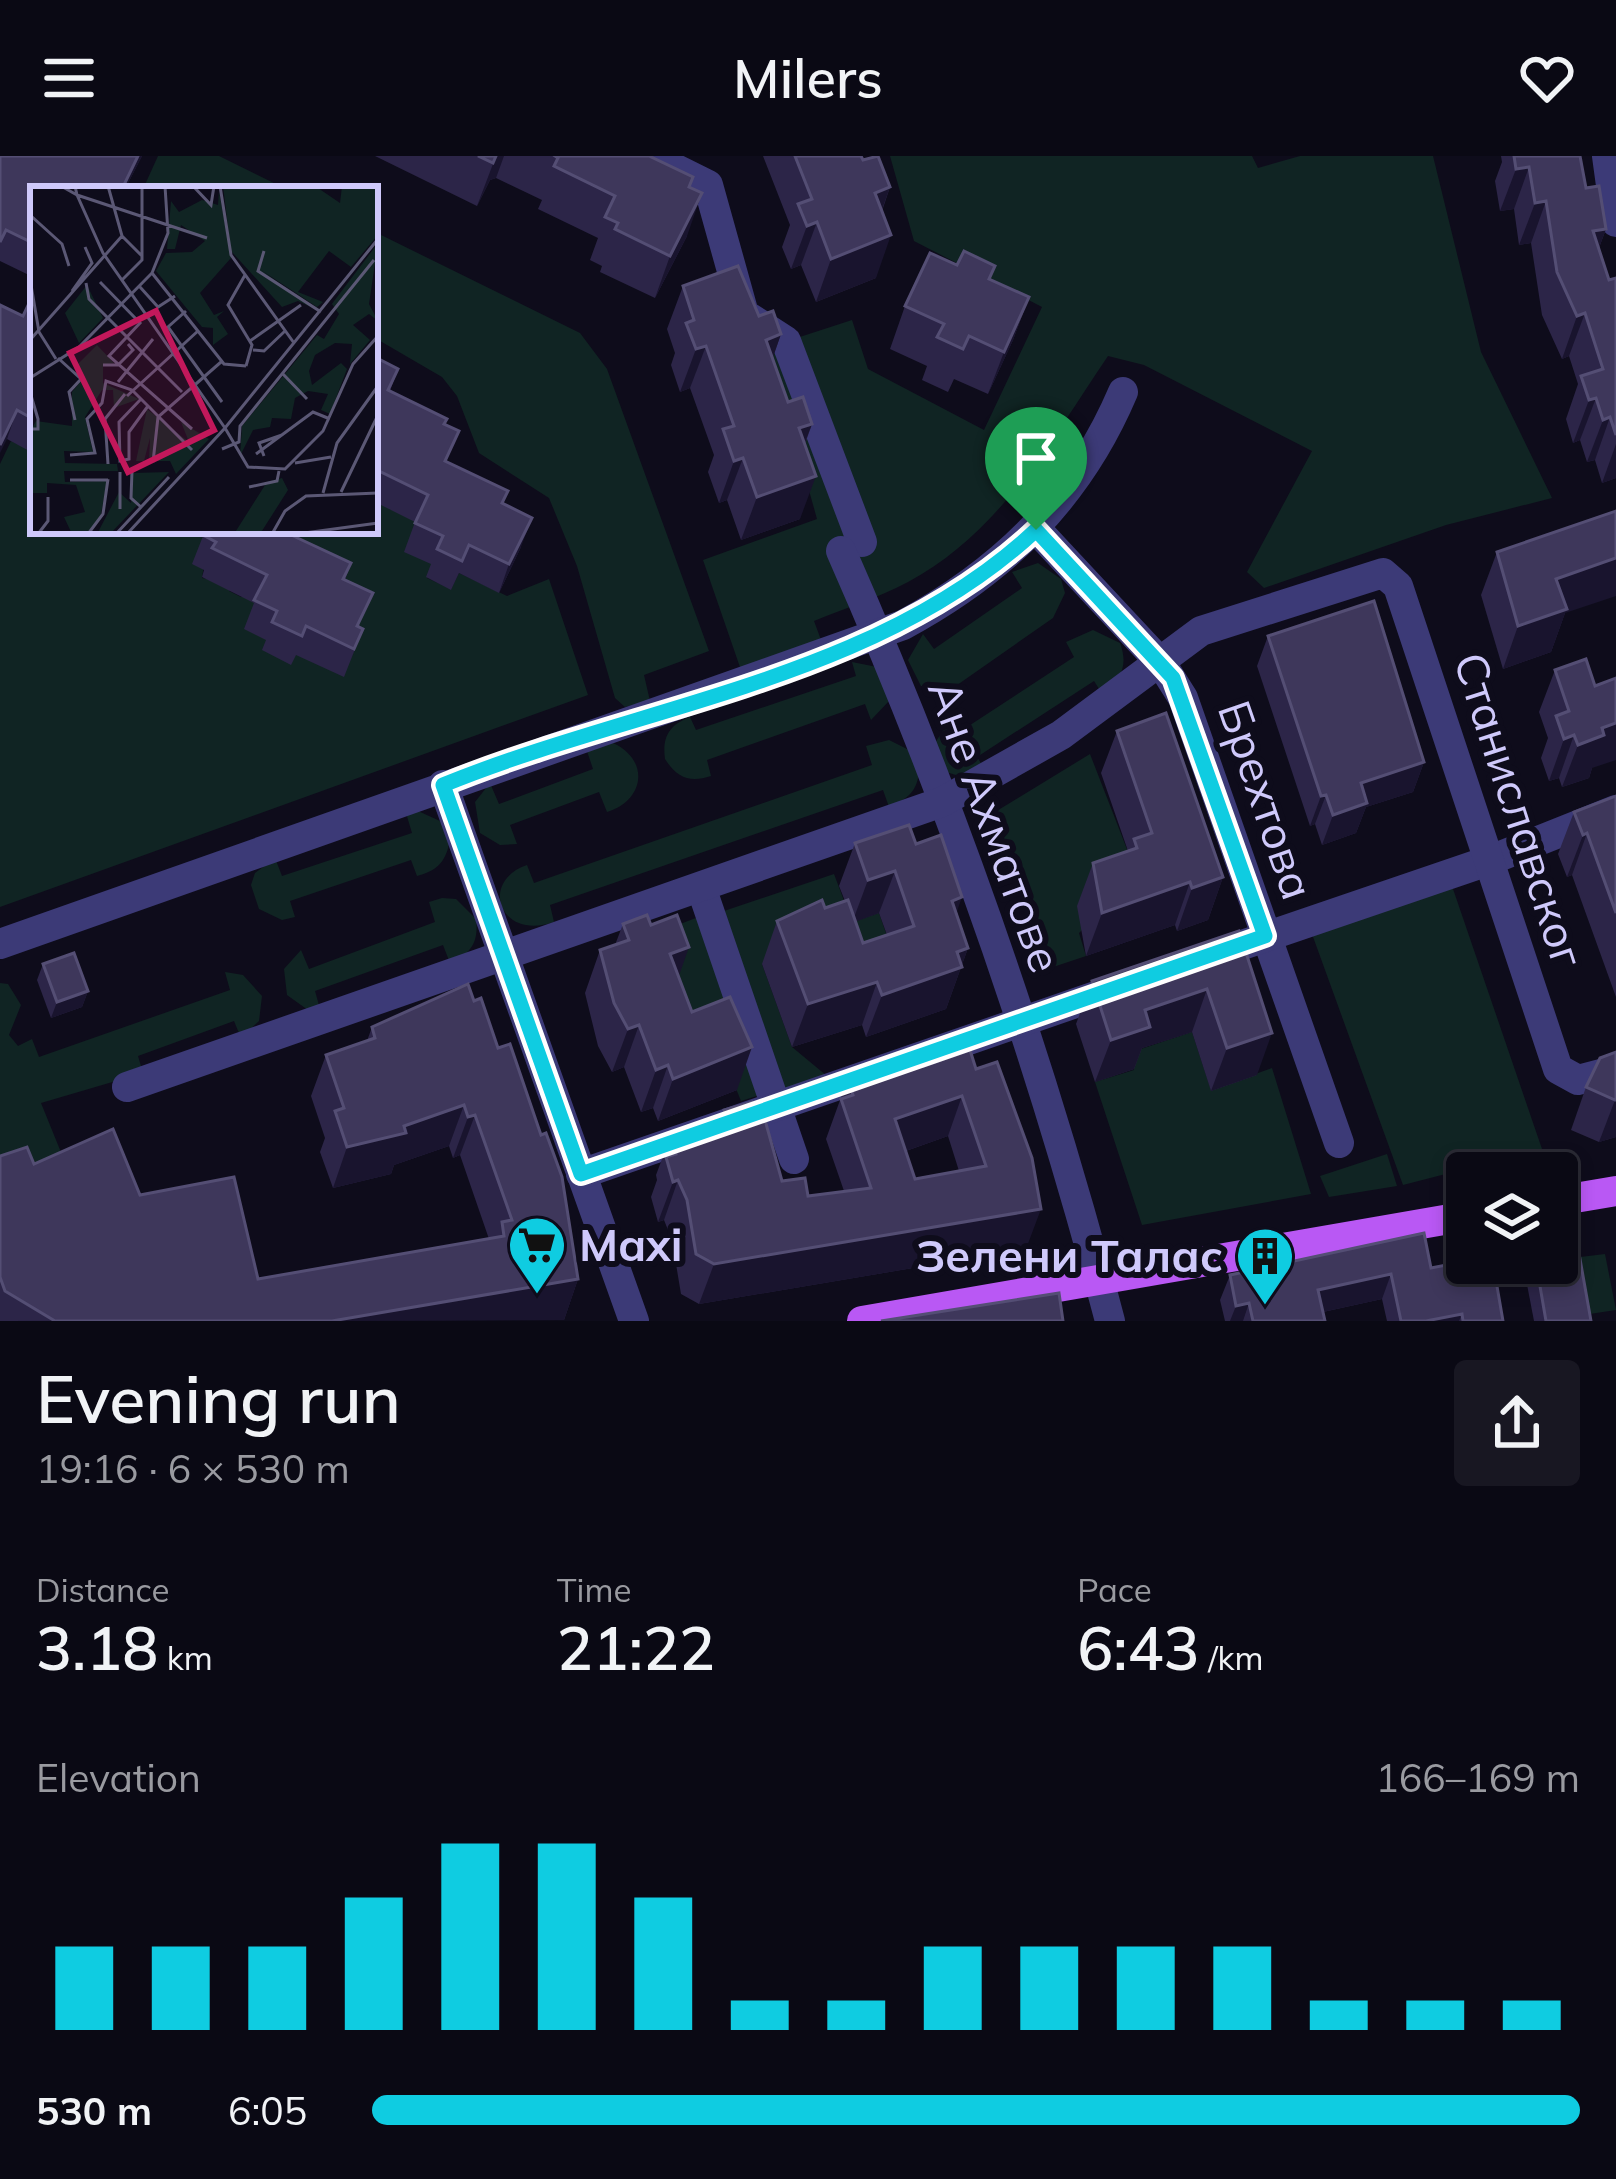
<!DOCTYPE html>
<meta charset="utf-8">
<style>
body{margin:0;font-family:Mulish,sans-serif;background:#181722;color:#f1f3f6;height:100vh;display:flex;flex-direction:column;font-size:45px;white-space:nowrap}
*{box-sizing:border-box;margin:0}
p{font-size:39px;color:#999aa0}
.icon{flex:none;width:66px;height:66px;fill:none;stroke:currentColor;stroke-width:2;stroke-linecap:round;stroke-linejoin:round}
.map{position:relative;height:1165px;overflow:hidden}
.details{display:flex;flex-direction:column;background:#0a0914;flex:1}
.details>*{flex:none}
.controls{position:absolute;left:1446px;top:996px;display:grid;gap:24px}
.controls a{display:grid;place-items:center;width:132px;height:132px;border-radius:12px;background:#0a0914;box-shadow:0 6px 18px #0003,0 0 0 3px #2a2a34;font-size:60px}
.pin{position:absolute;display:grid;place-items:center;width:102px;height:102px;color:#fff;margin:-123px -51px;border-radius:50% 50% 50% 0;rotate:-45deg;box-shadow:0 0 12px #0007}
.pin .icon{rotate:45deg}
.round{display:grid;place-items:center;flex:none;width:126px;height:126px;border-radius:12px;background:#181722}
.headline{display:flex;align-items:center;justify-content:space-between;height:204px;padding:0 36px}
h1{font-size:66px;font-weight:600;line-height:90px}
.figures{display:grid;grid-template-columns:repeat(3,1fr);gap:18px;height:204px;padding:12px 36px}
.figures div{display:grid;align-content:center}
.figures b{font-size:60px;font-weight:600}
.figures small{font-size:33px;font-weight:400}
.figures p{font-size:33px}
.chart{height:336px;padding:24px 36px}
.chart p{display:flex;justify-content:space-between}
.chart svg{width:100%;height:216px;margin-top:12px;stroke:#0fcce1;stroke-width:6}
ul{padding:0 36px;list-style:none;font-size:39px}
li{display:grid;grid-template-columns:192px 144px 1fr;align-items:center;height:90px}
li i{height:30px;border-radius:15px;background:#0fcce1}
header{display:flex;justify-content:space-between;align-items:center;height:156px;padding:0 36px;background:#0a0914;font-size:54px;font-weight:600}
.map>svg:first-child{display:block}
.green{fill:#102423}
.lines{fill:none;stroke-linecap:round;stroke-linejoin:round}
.minor{stroke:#3c3a77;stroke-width:30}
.major{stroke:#b958f4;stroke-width:30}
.wall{fill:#2c2548;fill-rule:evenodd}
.shaded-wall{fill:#19142e}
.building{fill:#3e375b;stroke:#544e74;stroke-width:3;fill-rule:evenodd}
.route-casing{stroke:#fff;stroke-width:24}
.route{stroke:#0fcce1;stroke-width:15}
.labels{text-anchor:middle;stroke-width:12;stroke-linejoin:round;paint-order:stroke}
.street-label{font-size:45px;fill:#cfc9fb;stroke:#0e0c1b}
.poi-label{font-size:45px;font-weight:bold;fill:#cfc9fb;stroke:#0e0c1b;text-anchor:start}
.inset-road{fill:none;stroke:#5b5875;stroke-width:3}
.view{fill:#c2185b;fill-opacity:0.15;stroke:#c2185b;stroke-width:6}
.inset-edge{fill:none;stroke:#cfc9fb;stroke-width:6}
</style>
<header><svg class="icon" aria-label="menu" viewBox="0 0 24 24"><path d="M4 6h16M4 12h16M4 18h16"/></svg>Milers<svg class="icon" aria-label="heart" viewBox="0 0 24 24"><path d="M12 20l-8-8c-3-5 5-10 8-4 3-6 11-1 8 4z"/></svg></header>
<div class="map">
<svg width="1616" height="1165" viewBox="0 0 1616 1165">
<rect width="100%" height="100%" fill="#0e0c1b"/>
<!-- green -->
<g class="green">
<path d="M158 0H219L286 33H143Z"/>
<path d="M890 0H1252L1258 12 1300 0H1433L1481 196 1552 342 1446 369 1264 432 1247 416 1312 295 1144 209 1108 200C1052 283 1000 377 908 426 878 442 845 452 814 465L824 492 742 517 703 404 817 363 769 191 852 164 868 213 984 274 1042 151 914 85Z"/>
<path d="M375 76 580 177 607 213 709 495 644 519 650 545 625 551 615 542 577 410 549 342 479 297 457 240 442 221 375 182Z"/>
<path d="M11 285 33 295V375H209L202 422 232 428 229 435 241 441 262 436 267 484 291 508 279 375H375V346H391L389 353 422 359 432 409 427 422 451 433 459 417 507 440 549 423 588 539 0 751V308Z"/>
<path d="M1038 407 1061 423 1065 437 1053 462 950 534 921 530 908 504 923 478 934 493 1022 432 1012 416Z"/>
<path d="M1093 474 1120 487C1129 512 1120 521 1103 539L1094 525 977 601 986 615 966 622 946 616 933 590 951 562 961 575 1074 501 1066 486Z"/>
<path d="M852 506 877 511 889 545 871 564 865 548 707 604 711 620C690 627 677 622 665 603 662 581 669 569 690 561L696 574 856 520Z"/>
<path d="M889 584 911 595 919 617C916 637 907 643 889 651L883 634 550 749 554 766C499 785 479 725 527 709L534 727 872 609 866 590Z"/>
<path d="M613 587C650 604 645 644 607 656L599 636 510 669 517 688 500 689 480 677 475 646 490 627 499 648 593 613 586 592Z"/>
<path d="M1090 598 1137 719 1079 777 1086 800 1050 812 995 656Z"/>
<path d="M418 655 440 665 449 688C445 707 436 715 417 720L411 704 290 745 295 761 282 764 259 753 251 729 255 717 275 702 282 720 412 677 406 657Z"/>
<path d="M834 718 852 766 879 757 898 812 762 808 792 891 827 920 780 936 721 756Z"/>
<path d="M1452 730 1542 993 1403 1029 1312 778Z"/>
<path d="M442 742 456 743 476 763C479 786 471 798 450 807L443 789 315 835 320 853 308 854 287 839 284 813 301 794 309 813 435 766 429 746Z"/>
<path d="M701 760 763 938 741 945 729 915 686 894 654 778Z"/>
<path d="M225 816 243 819 262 840 259 865 241 882 234 865 138 900 143 917 41 947 69 1016 0 1036V827L8 828 21 849 9 879 18 890 32 883 39 901 230 834Z"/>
<path d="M1192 876 1211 934 1272 912 1311 1038 1142 1069 1095 926 1134 914 1129 897Z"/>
<path d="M1387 998 1397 1030 1329 1041 1320 1020Z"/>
<path d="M1605 1098 1616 1154 1583 1159 1572 1102Z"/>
</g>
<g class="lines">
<!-- minor -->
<g class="minor">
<path d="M650 0 708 29 744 158 786 185 862 386"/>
<path d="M1607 0 1616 66"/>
<path d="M1037 374 1161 507 1183 542 1339 987"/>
<path d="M841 395C950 642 1041 904 1110 1165"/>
<path d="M443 629 634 1165"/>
<path d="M701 731 794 1003"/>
<path d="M0 788 903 469C1003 415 1078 342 1123 236"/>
<path d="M1204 802 1488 705 1616 654"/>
<path d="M127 931 942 646 1061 579 1201 475 1383 417 1398 430 1558 913 1578 924 1616 914"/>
<path d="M581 1018 1119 832"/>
</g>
<!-- major -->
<g class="major">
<path d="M1557 1045 1616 1035"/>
<path d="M862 1165 1467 1060"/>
</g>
</g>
<!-- wall -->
<g class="wall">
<path d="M0 0H142L125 33H33V121L0 105Z"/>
<path d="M375 0H649L693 21 690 31 687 80 655 142 600 116 602 110 590 104 598 82 538 53 542 44 496 22 490 24 477 50Z"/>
<path d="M763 0H861L863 4 890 31 882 55 876 122 816 146 801 109 791 113 782 91 790 69Z"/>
<path d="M1501 0H1580L1586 32 1606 73 1599 92 1609 124 1616 122V322L1602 327 1595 304 1587 306 1580 284 1573 287 1566 263 1578 228 1569 200 1562 203 1542 159 1531 87 1519 89 1514 53 1500 55 1495 25 1502 6Z"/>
<path d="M957 109 995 110 990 124 1029 141 1013 184 988 238 954 223 948 236 922 224 927 210 890 193 905 150Z"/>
<path d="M683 130 759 160 781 178 773 201 788 246 812 268 805 288 800 363 741 384 727 344 719 347 708 316 714 299 690 232 680 236 671 209 675 197 667 173Z"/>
<path d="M33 139V297L7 283 23 160Z"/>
<path d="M375 201 398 213 390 235 445 268 447 306 503 348 521 391 499 437 459 417 451 434 426 421 431 408 404 396 415 366 375 346Z"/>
<path d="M205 375 291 379 351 407 345 424 360 471 363 473 344 521 296 499 291 509 262 494 266 484 244 473 254 447 202 421 204 414 192 408Z"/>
<path d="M1497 396 1565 457 1551 496 1503 513 1481 439Z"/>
<path d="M1268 480 1424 606 1413 636 1366 651 1356 677 1322 689 1315 668 1310 670 1257 510Z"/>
<path d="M1555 514 1595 530 1592 612 1589 622 1562 631 1559 622 1549 625 1541 602 1548 582 1539 556Z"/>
<path d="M1117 575 1223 721 1208 764 1177 775 1175 769 1086 800 1077 750 1093 707 1128 695 1101 617Z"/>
<path d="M1616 640V841L1572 719 1567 721 1558 698 1574 656Z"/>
<path d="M855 687 916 688 956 758 968 792 946 853 866 881 862 869 792 891 762 808 777 765 845 745 839 730ZM879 757 887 779 863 787 856 765Z"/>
<path d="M623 768 651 769 678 820 692 856 737 934 658 965 653 952 641 956 624 911 612 916 598 890 585 837 600 794 615 789Z"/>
<path d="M1239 775 1257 919 1211 935 1192 876 1142 892 1134 913 1095 926 1076 868 1092 825Z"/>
<path d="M43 808 88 835 82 851 51 862 37 824Z"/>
<path d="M474 845 578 1123 564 1164 0 1165V1000L34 1008 140 1039 258 1123 489 1083 460 999 453 1002 449 990 394 1009 391 1018 333 1032 320 996 325 982 311 940 326 899 367 885 372 871Z"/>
<path d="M970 894 1026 1093 699 1148 681 1138 672 1084 664 1064 658 1066 651 1041 657 1024 656 1019 671 979 721 964 724 954 758 966 782 1025 808 1040 844 1035 826 983 848 922 924 910ZM948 980 959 1015 915 1023 906 995Z"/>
<path d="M1616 896V981L1599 986 1571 974 1586 931Z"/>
<path d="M1529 1107H1557L1591 1165H1534L1525 1118Z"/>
<path d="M1431 1112 1503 1165H1387L1382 1143 1323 1156 1325 1165H1225L1220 1144 1230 1119Z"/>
</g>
<!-- shaded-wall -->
<g class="shaded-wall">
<path d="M138 0H142L125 33H122Z"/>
<path d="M496 0H504L496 22 490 24 477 50Z"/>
<path d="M1529 11 1514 53 1500 55 1516 13Z"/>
<path d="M890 31 875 73V37Z"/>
<path d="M702 37 687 80 655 142 670 100Z"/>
<path d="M1546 45 1531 87 1519 89 1535 47Z"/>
<path d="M817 66 801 109 791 113 807 70Z"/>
<path d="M1606 73 1590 115 1593 75Z"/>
<path d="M891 79 876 122 816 146 831 103Z"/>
<path d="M1029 141 1013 184 988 238 1004 196Z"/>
<path d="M1585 157 1569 200 1562 203 1577 160Z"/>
<path d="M781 178 766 221V184Z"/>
<path d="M706 190 690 232 680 236 696 193Z"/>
<path d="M1596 242 1580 284 1573 287 1589 244Z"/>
<path d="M17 254 7 283 0 297V289Z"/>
<path d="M1610 261 1595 304 1587 306 1603 264Z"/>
<path d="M812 268 796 310 799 272Z"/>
<path d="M1616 288V322L1602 327Z"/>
<path d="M743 302 727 344 719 347 734 305Z"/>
<path d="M816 320 800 363 741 384 757 341Z"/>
<path d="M532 362 521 391 499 437 509 408Z"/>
<path d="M1616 402V440L1565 457 1551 496 1503 513 1518 470 1556 423Z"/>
<path d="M1616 567V604L1592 612 1589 622 1562 631 1578 589 1602 572Z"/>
<path d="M1574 579 1559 622 1549 625 1564 583Z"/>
<path d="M1424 606 1413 636 1366 651 1356 677 1322 689 1333 659 1361 627Z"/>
<path d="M1326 639 1315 668 1310 670 1321 640Z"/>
<path d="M1587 677 1572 719 1567 721 1583 679Z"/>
<path d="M895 715 879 757 852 767 868 724Z"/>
<path d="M1223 721 1208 764 1177 775 1192 732Z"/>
<path d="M1190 726 1175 769 1086 800 1102 757Z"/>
<path d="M962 741 947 784 952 745Z"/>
<path d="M689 791 674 834 670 798Z"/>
<path d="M968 792 946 853 866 881 882 839 957 796Z"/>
<path d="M877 826 862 869 792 891 808 848Z"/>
<path d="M1207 833 1192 876 1142 892 1134 913 1095 926 1111 884 1145 854Z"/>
<path d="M88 835 82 851 51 862 57 846Z"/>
<path d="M639 869 624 911 612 916 628 873Z"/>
<path d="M1272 877 1257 919 1211 935 1227 892Z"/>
<path d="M752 891 737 934 658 965 673 923Z"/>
<path d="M668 909 653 952 641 956 656 914Z"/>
<path d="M962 940 948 980 880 1004 895 963Z"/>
<path d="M1616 943V981L1599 986 1615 944Z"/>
<path d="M464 949 449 990 394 1009 391 1018 333 1032 347 991Z"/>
<path d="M475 959 460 999 453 1002 468 961Z"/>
<path d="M678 1024 664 1064 658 1066 673 1026Z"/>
<path d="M1041 1053 1026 1093 699 1148 714 1108Z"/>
<path d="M1391 1118 1382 1143 1309 1159 1318 1134Z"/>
<path d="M578 1123 564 1164 332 1165Z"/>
<path d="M1249 1147 1243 1165H1230L1236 1150Z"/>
<path d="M1462 1158 1459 1165H1426Z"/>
</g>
<!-- building -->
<g class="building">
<path d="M0 0H138L122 33H33V87L6 74 0 86Z"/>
<path d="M478 0H496L493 7Z"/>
<path d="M555 0H649L693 21 689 31 702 37 670 100 615 73 618 67 605 61 615 40 554 10 558 2Z"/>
<path d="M795 0H861L863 4 878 0 890 31 875 37 891 79 831 103 817 66 807 70 798 48 812 43Z"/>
<path d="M1514 0H1580L1586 32 1599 30 1606 73 1593 75 1609 124 1616 122V279L1610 261 1603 264 1596 242 1589 244 1581 220 1603 213 1585 157 1577 160 1557 116 1546 45 1535 47 1529 11 1516 13Z"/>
<path d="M964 95 995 110 989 123 1029 141 1004 196 969 180 963 193 937 181 944 168 905 150 930 97 957 109Z"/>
<path d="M738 110 759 160 773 155 781 178 766 184 788 246 803 241 812 268 799 272 816 320 757 341 743 302 734 305 723 273 734 270 706 190 696 193 686 167 694 164 683 130Z"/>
<path d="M33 139V263L17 254 0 289V149L23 160Z"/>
<path d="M375 201 398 213 388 234 447 263 444 268 459 275 445 305 508 335 502 347 532 362 509 408 469 389 462 405 437 393 443 380 415 367 428 339 375 313Z"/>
<path d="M1616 355V402L1556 423 1567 453 1518 470 1497 396Z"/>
<path d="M205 375H291L289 378 351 407 343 423 373 437 357 470 363 473 354 493 306 470 302 480 272 466 277 455 254 444 267 419 212 392 216 386 203 379Z"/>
<path d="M1374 445 1424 606 1361 627 1367 647 1333 659 1326 639 1321 640 1268 480Z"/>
<path d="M1586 503 1595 530 1616 522V567L1602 572 1604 579 1578 589 1574 579 1564 583 1556 560 1569 555 1555 514Z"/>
<path d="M1166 557 1223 721 1192 732 1190 726 1102 757 1093 707 1137 692 1134 683 1152 677 1117 575Z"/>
<path d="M1616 640V757L1587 677 1583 679 1574 656Z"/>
<path d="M909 669 916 688 941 679 962 741 952 745 968 792 957 796 962 811 882 839 877 826 808 848 777 765 822 744 825 752 848 744 863 787 914 770 895 715 868 724 855 687Z"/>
<path d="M647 759 651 769 677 759 689 791 670 798 692 856 730 841 752 891 673 923 668 909 656 914 639 869 628 873 614 847 600 794 629 784 623 768Z"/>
<path d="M1239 775 1272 877 1227 892 1207 833 1145 854 1150 871 1111 884 1092 825Z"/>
<path d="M74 797 88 835 57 846 43 808Z"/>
<path d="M468 828 474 845 481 842 498 892 510 888 541 979 546 977 562 1021 578 1123 332 1165H55L5 1135 0 1121V1000L27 991 34 1008 113 973 140 1039 234 1021 258 1123 504 1080 502 1066 512 1064 475 959 468 961 464 949 404 970 406 977 347 991 335 955 344 952 326 899 375 882 372 871Z"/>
<path d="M970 894 976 913 997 906 1032 1002 1041 1053 714 1108 696 1098 687 1044 678 1024 673 1026 666 1001 676 998 671 979 727 963 724 954 752 946 758 966 765 964 782 1025 805 1022 808 1040 871 1032 841 943 853 939 848 922 920 897 924 910ZM962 940 986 1010 915 1023 895 963Z"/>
<path d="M1616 896V943L1615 944 1586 931 1600 902Z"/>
<path d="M1424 1077 1431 1112 1467 1105V1107H1493L1503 1165H1463L1462 1158 1426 1165H1401L1391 1118 1318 1134 1325 1165H1253L1249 1147 1236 1150 1230 1119Z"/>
<path d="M1577 1086 1591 1165H1546L1536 1107H1557V1090Z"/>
<path d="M1059 1137 1063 1165H881Z"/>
</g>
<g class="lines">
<!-- route casing -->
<g class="route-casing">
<path id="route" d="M1036 374 1173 522 1265 780 581 1018 443 629C641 548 876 524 1036 374Z"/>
</g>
<!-- route -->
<use href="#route" class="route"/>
</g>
<!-- icons -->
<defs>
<g id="supermarket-pin" transform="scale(3)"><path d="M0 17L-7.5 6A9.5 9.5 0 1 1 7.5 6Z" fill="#0fcce1" stroke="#0e0c1b"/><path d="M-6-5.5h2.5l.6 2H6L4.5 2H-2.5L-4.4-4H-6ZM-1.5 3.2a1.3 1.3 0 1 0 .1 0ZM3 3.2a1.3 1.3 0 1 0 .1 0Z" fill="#111"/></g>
<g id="building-pin" transform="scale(3)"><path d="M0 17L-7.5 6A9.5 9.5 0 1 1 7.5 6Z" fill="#0fcce1" stroke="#0e0c1b"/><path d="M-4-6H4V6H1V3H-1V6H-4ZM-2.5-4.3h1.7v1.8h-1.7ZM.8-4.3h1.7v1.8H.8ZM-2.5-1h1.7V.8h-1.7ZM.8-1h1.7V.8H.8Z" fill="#111"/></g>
</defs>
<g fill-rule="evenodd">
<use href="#supermarket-pin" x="537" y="1089"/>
<use href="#building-pin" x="1265" y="1100"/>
</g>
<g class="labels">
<!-- street labels -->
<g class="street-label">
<text transform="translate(1266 644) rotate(71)" y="16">Брехтова</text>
<text transform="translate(1519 654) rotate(72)" y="16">Станиславског</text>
<text transform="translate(995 670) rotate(70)" y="16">Ане Ахматове</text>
</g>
<!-- poi labels -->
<g class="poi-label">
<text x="579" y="1105">Maxi</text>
<text x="1223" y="1116" text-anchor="end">Зелени Талас</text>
</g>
</g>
<!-- overview -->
<g transform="translate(30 30)">
<rect width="348" height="348" fill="#0e0c1b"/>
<path d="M193 0H285L310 17 312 0H348V49L321 81 299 65 268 106 293 116 287 121 231 84 285 123 268 115 252 121 201 65ZM189 5 201 72 170 107 184 129 194 125 187 131 198 148 183 159V142L172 141 126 85 136 67 162 66 175 55 151 39 145 63H137L141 15 149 26 172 14 188 19ZM348 57 339 118 348 135 339 128 323 139 340 154 320 178 322 158 305 157 285 169 279 185 282 199 311 177 317 183 300 228 291 224 298 208 278 205 265 212 261 233 242 232 240 241 223 244 210 270 212 240 287 149 294 153 309 128 302 118 295 127ZM57 99 73 132 49 157 35 127ZM67 159 84 177 73 179V197L109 213 84 222 83 204H72L55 231 63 266 34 265 35 277 87 278 88 285H34L35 296 77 295 71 328 58 348H42L34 331 55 326 46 299 17 297V307H0V246L6 235 42 240V206L53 193 44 182ZM117 223 159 256 151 236 179 253 146 288 140 275H119L120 252 114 275H106ZM139 286 80 348H67L89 306 101 317 103 287ZM252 292 258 304 230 348H204L237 296Z" fill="#102423"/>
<path class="inset-road" d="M31 0 47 9 73 67 195 242M45 0 47 9 177 52M78 0 92 50 112 70M163 0 181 19 184 0M190 0 201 69 264 157M0 29 32 58 39 80M234 65 228 85 291 126M122 87 194 178 216 180M215 89 198 119 222 159 216 180M0 93 9 146 26 173M92 94 112 74V0M70 96 110 137 79 170 162 243M56 97 59 113 152 206M110 101 128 121 145 110M42 105 62 77 55 61M156 125 138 141 192 216M0 154 92 50M220 155 271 119M223 164 234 165 255 145M28 172 51 193 39 206 45 234M73 179H88L103 164 98 158M252 187 277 213M0 192 49 161 122 87 138 47 135 0M88 196 123 153M0 206 8 233V243H0M97 210 169 144M111 213 89 236 90 275 99 273V246L118 220M195 242 218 281 255 283 293 245 323 178 348 150M192 263 209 256 210 240 344 74M226 268 283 226 300 233M40 269 65 267 57 233 72 217 76 195 102 204 162 264M234 270 229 257 252 249M123 276 128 231 191 176M265 277 301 271M78 278 75 233 95 208M102 285 101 312 111 321M90 286V323M40 294H78M219 301 247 295 249 285M311 306 348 229M293 307 307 257 348 200M8 348 18 335V311M58 348 73 328 78 293M86 348 139 291M97 348 195 242 348 53M242 348 255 325 276 310 348 307M267 348 348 337"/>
<path class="view" d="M126 125 184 244 98 286 40 167Z"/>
<rect width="348" height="348" class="inset-edge"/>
</g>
</svg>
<div class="controls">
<a><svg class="icon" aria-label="layers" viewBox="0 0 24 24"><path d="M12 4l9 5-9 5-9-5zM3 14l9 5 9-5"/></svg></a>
</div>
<div class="pin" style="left:1036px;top:374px;background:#1e9e55"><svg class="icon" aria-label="arrive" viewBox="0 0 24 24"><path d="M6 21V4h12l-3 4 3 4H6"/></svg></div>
</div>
<section class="details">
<div class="headline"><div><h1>Evening run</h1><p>19:16 · 6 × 530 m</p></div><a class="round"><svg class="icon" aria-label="share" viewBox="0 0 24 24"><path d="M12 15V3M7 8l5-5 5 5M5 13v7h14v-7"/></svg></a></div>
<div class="figures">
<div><p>Distance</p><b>3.18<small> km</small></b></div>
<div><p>Time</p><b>21:22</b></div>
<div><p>Pace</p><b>6:43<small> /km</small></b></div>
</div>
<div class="chart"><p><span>Elevation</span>166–169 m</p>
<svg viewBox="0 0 160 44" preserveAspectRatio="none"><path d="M5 44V27M15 44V27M25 44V27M35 44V17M45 44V6M55 44V6M65 44V17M75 44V38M85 44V38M95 44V27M105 44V27M115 44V27M125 44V27M135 44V38M145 44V38M155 44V38"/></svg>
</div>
<ul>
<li><b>530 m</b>6:05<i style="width:100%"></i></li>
</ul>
</section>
